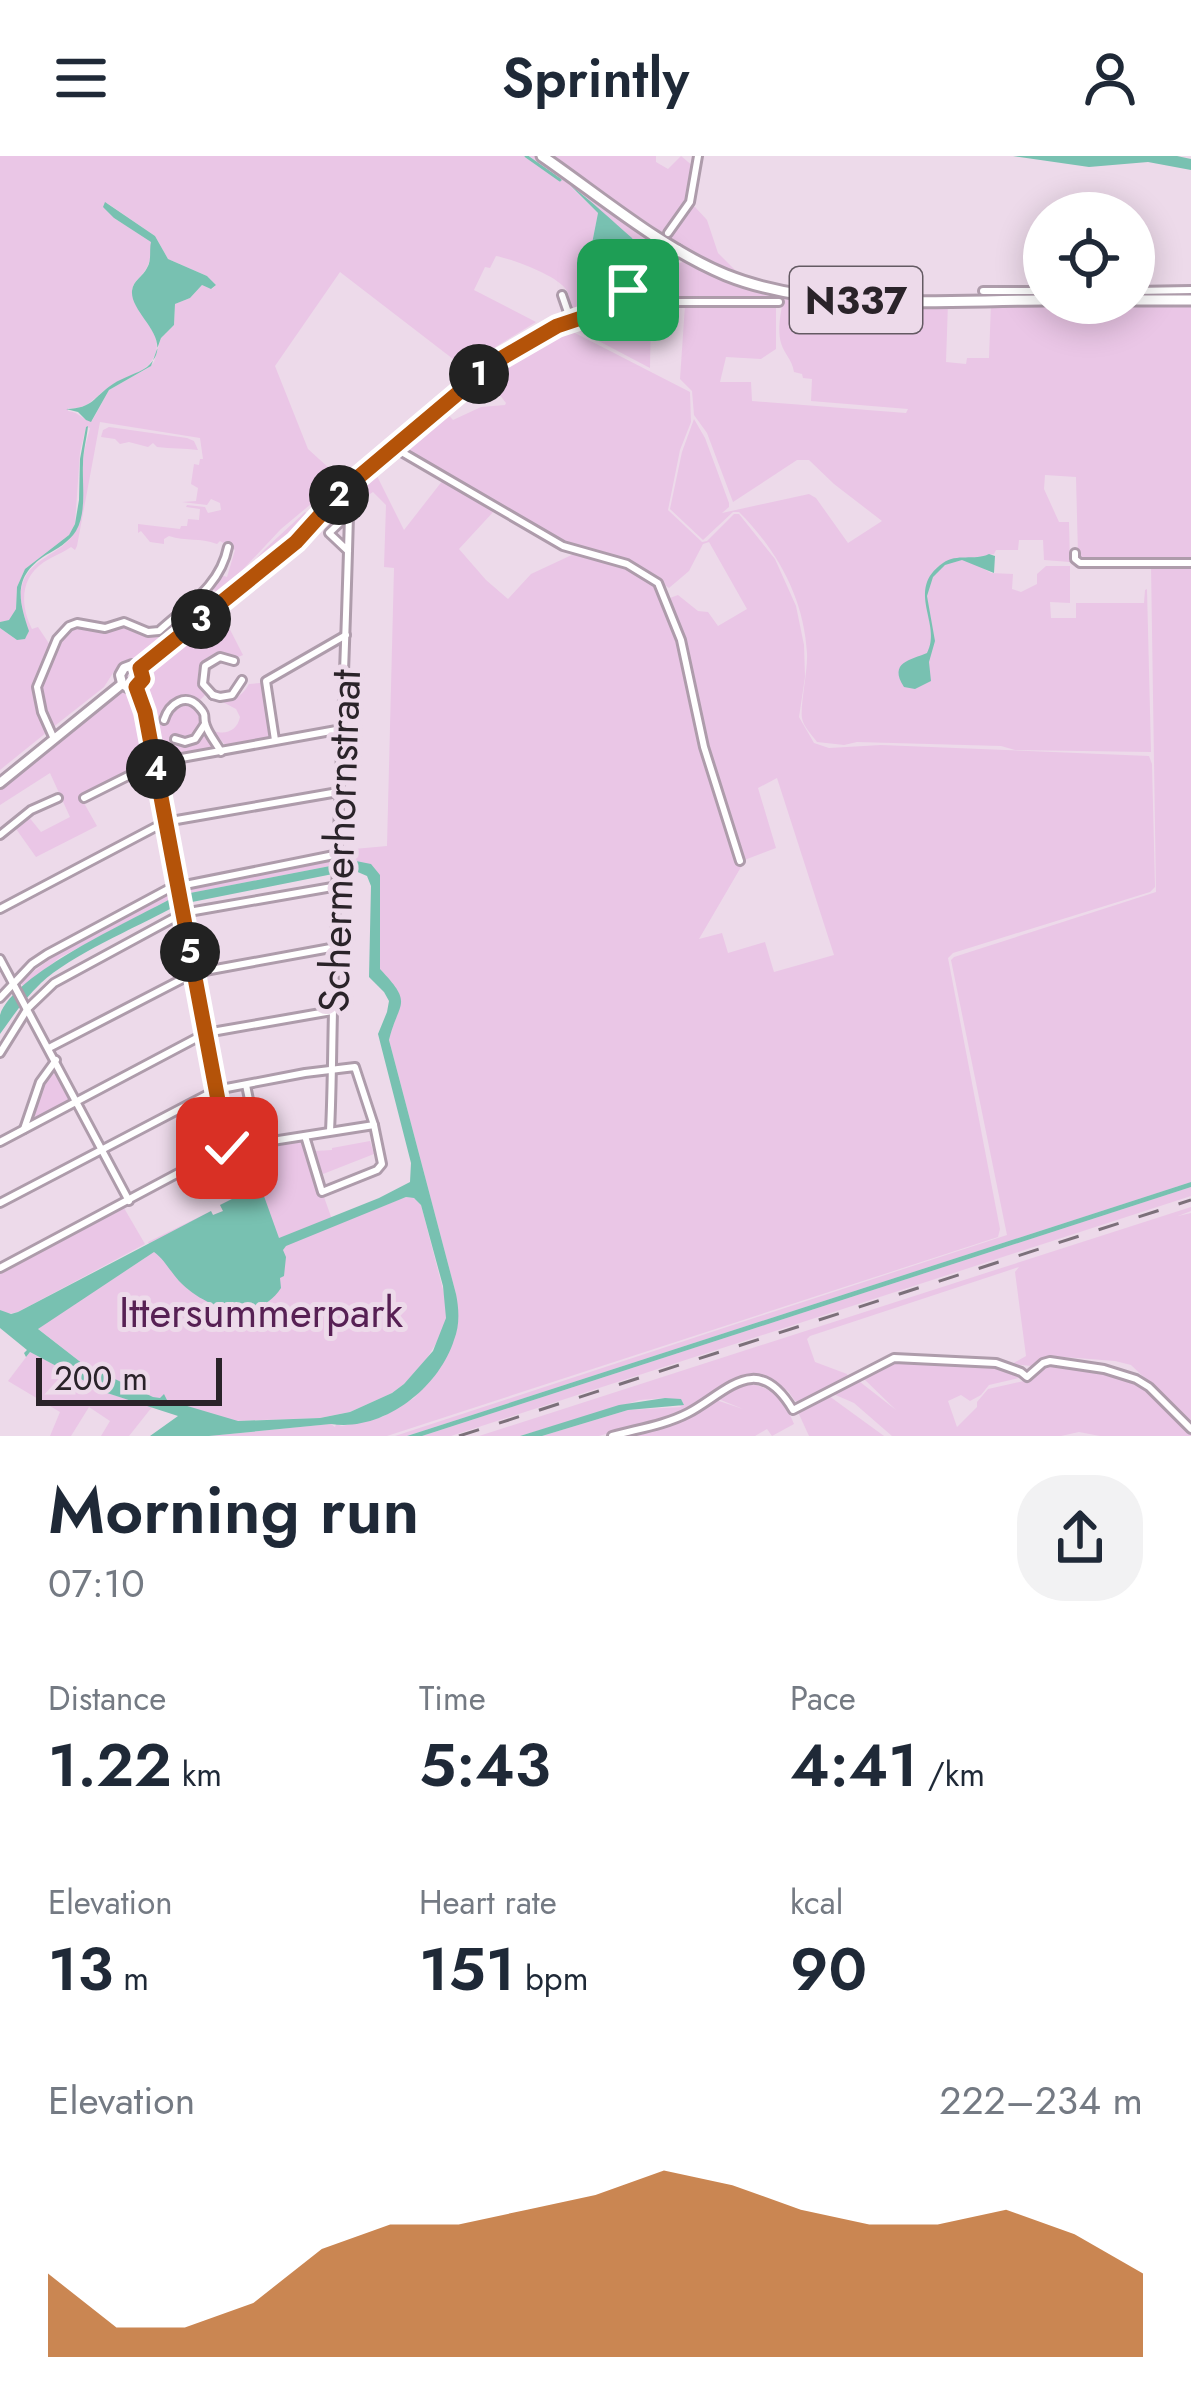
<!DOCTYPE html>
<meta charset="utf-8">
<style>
body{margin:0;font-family:Jost,sans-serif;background:#f2f2f3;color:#1f2937;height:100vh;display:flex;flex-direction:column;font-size:45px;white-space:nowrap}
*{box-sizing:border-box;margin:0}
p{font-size:39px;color:#747a83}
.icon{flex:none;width:66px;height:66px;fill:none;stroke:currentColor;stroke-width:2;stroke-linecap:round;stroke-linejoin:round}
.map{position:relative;height:1280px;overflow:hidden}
.side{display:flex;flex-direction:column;background:#fff;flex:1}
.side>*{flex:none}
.tools{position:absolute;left:1023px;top:36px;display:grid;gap:24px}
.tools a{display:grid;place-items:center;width:132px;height:132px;border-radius:50%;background:#fff;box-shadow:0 6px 30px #0003;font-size:60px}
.scale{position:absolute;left:36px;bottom:30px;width:186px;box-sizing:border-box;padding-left:12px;border:6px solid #2a2329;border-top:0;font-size:33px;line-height:42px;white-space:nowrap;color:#2a2329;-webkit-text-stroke:9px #eddaea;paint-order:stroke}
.pin{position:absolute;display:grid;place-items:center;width:102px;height:102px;color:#fff;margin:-51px;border-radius:24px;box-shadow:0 6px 18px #0006}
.km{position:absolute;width:60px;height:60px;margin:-30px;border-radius:50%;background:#222;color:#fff;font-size:33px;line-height:60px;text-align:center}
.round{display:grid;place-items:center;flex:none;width:126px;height:126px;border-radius:48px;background:#f2f2f3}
.headline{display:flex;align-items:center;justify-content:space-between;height:204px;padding:0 48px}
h1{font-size:66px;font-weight:600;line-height:90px}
.stats{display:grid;grid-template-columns:repeat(3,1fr);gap:18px;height:204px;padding:12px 48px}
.stats div{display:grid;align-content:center}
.stats b{font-size:60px;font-weight:600}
.stats small{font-size:33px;font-weight:400}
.stats p{font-size:33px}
.chart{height:336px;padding:24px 48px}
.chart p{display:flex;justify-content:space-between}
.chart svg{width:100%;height:216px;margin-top:12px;fill:#b45309;opacity:.7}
header{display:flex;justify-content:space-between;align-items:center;height:156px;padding:0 48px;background:#fff;font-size:54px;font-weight:600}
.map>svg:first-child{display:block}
.green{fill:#eac6e6;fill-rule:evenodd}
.water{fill:#78c1b1;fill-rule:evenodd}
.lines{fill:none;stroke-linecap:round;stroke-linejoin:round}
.stream{stroke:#78c1b1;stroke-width:3}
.street-casing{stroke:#ae9cab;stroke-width:12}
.secondary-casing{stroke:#ae9cab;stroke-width:14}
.primary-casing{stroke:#ae9cab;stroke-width:15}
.street{stroke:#fff;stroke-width:6}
.secondary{stroke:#fff;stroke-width:8}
.primary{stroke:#fff;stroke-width:9}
.rail{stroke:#7c707a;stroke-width:3;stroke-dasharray:21 21;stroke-linecap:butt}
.route-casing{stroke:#fff;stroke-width:24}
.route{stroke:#b45309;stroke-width:15}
.labels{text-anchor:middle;stroke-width:10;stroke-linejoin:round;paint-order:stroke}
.shield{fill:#eddaea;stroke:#645a63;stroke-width:3}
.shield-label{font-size:39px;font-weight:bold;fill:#2a2329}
.street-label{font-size:42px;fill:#2a2329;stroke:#eddaea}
.park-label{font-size:42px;fill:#572054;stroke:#eddaea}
</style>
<header><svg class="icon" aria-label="menu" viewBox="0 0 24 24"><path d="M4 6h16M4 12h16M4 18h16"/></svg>Sprintly<svg class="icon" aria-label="person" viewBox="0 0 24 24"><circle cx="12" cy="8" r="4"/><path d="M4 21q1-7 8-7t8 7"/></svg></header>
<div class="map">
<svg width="1191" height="1280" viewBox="0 0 1191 1280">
<rect width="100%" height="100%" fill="#eddaea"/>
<!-- green -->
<g class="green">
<path d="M0 0H534L658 87 618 140 572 154C569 148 570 141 567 135 559 120 512 103 496 100L490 112 485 111 474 134 536 166 489 195 466 213 340 116 275 210 308 293 341 323 281 373 218 440 185 466 180 459 185 453 188 456 216 436 213 432 221 419 227 421 235 394 220 385 217 388C200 381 186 386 169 380L164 383V388L150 386 141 375 138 377V368L180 373 181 370H187L188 363 199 364 200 353 186 351 187 349 205 351 208 357 221 354 220 347 211 343 207 349 182 346 196 345 198 332 191 328 194 308 199 309 200 303H203L200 282 100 266 77 390 75 394 71 391C63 397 53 400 44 406 20 422 20 449 32 473L38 471 50 489 36 531 38 550 47 576 0 614V472L17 484 27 480C28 465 19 451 21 434 26 401 63 400 76 374 86 354 82 329 83 309 83 296 87 284 90 272L86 271 80 296 75 368 69 379 25 413 17 431 16 453 10 464 0 466ZM570 30 632 82 586 118 598 57ZM107 47 155 80 168 103 207 120 216 129 212 133 202 129 190 142 175 148 174 169 161 182 154 206 148 212 109 234 92 265C82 264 79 256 68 255V252C88 254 93 242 109 231 121 222 141 219 150 207 172 180 134 161 132 137 131 126 141 122 146 113 151 105 151 95 151 85L114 62Z"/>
<path d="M551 0H656V6L668 13 681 0 694 11 690 40 664 78Z"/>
<path d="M690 51H695L707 64 718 97 738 117 703 103 669 82Z"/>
<path d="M685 105C719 121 753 136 790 143 841 152 896 147 948 147L946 206 966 208 967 202H989L991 147H1191V403H1081L1078 399 1076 321 1045 319 1044 333 1059 366H1069L1070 406 1044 404 1043 384H1019L1018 394H996L994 398 971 402V405L991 417 1013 418 1012 433 1021 436 1037 428V418L1046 410H1070V447L1050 446 1051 462H1076V447H1144L1145 434 1147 433 1151 596 1015 594 1001 590 857 586 844 589 817 586C812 579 803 570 802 562 800 549 808 515 807 497 804 442 777 394 739 356H733L703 384 670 353 682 296 694 263 705 282 729 347V351L722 357 809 338 816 342 848 387 882 365 834 328 809 304H797L733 346 707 277 694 259 692 235 680 223 685 149 776 150V193L761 203 726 201 720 226H751L752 245 906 257 908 253 811 245 812 223 803 222 802 218 794 216C792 203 784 198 781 187 777 174 781 153 784 142L654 143 648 140 649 136 672 110Z"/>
<path d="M640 143 657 148V152L651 153 650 212 574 172 573 168 622 153Z"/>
<path d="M568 171 575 177 690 236 691 266 680 294 668 354 702 386 707 385 734 358H739L775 403 796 450 804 489 805 521 799 561 814 587 829 592 881 589 1149 600 1152 608 1155 731 1150 736 953 797 948 802 1000 1073 998 1081 387 1280H209L331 1268 335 1271 336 1268 342 1270 382 1261 414 1242 431 1223 448 1198 456 1138 389 884C398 846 413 847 379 814L380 719 356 705 343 708V694L387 690 394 412 384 411 386 349 373 336 355 348 345 339 374 314 404 374 443 324 495 354 459 393 486 424 508 443 531 418 576 397 632 413 657 431 683 496 698 579 741 711 699 783 722 777 728 797 765 786 774 816 834 799 777 622 758 632 776 692 742 705 702 580 691 514 670 442 678 439 698 455 708 456 718 470 747 453 709 386 703 388 689 415 669 432 634 409 558 385 403 293V288L444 254 453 264 481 251 505 249 506 247 484 219 529 189Z"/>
<path d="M109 271 187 282 194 285 198 294C184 292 172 293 157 291L153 287 148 291 129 286 120 288 115 283 101 281 103 274Z"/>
<path d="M305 356 313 361 299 378 268 402 262 401 256 406 258 409 236 431 147 503 145 501 220 442 265 393Z"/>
<path d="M1151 409H1191V1026L407 1280H395L1007 1079 951 804 954 801 1156 736Z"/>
<path d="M221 456 243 499 236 502C207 489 187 512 205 539L199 545C180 536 161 545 161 568L167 567 170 555 179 548 194 549C205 559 203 567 196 578L181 582 174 579 170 584 189 589 204 579 213 590 211 593 157 601 143 532 145 521Z"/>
<path d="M177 461 182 468 141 500 120 506 104 531 52 572C46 561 39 547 40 533 41 513 60 483 74 469L102 473 124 467 153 478Z"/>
<path d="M261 527 273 581 227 591 213 575C226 579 237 575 240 561L236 553 219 544C234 546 242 540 249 528Z"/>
<path d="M122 535 133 536 140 549 138 574 145 607 80 640 97 670 36 701 14 670 28 660 41 676 70 661 50 617 0 649V630Z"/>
<path d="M335 703V709L190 737 189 731Z"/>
<path d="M169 737 170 743 59 802 24 831 20 826 62 794Z"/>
<path d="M53 908 72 944 29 967 42 929Z"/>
<path d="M299 983 304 985 334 1069 406 1041 414 1042 421 1049 446 1145V1162L440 1181 424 1207 404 1228 392 1237 350 1256 320 1262 234 1265 153 1241 110 1223 83 1208 37 1172 145 1102 153 1095 148 1086 211 1055 213 1059 223 1055 220 1049 257 1030 249 996 252 992Z"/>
<path d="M370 985 374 998 323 1018 314 995 332 994V992Z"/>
<path d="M1191 1031V1040L451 1280H422Z"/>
<path d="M1191 1051V1055L1178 1060 1191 1057V1266L1131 1209 1115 1205 1051 1200 1032 1210 1012 1208 1026 1200 1015 1116 1019 1111 810 1180 807 1183 815 1206 847 1218 848 1222 803 1246 795 1245 788 1235 771 1225 747 1219 725 1227 678 1257 599 1280H542L628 1254 682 1251 665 1242 640 1244 520 1280H479Z"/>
<path d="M124 1052 145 1088 18 1156 8 1158 0 1154V1118Z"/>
<path d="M30 1196 107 1237 152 1251 129 1280H101L110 1265 89 1251 71 1280H50L60 1256 8 1225Z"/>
<path d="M894 1204 993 1208 1022 1218 1023 1221 1019 1222 989 1229 981 1239 970 1245 961 1239 948 1245 957 1271 977 1251V1246L988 1233 1028 1224 1042 1210 1055 1206 1125 1220 1147 1231 1191 1275V1280H1100L1079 1276 1061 1280H892L854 1247 831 1237 855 1222 896 1254 862 1221Z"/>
<path d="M744 1228C771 1228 785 1245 794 1268L772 1280 767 1273 755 1280H621L680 1263 713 1243 743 1253 716 1242Z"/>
<path d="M829 1240 884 1280H809L798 1256Z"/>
</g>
<!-- water -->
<g class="water">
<path d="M1013 0H1177L1191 3V14L1148 6 1089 11Z"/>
<path d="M570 29C593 46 611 64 632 82L635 88 614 130C607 133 595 137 588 133L586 118 598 57Z"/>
<path d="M105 46 155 80 168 103 207 120 216 129 211 133 202 129 190 142 175 148 174 169 161 182 151 210 109 234 91 266 86 264 78 256 66 253C94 252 92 242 113 228 123 221 137 218 147 211 178 184 130 159 132 135 133 124 143 121 147 112 152 104 149 94 151 86L114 62 103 51Z"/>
<path d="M88 270C87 281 83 295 83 308 82 329 87 356 76 375 69 386 57 393 46 399 13 420 18 443 29 475L25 483 17 484 0 472V466L9 464 16 453 17 431 25 413 69 379 75 368 79 344 80 303 86 271Z"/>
<path d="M989 398 995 400 994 417 962 404 945 409 933 421 927 440 935 485 929 506 931 525 915 533 904 531C888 506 911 504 927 497 943 468 904 434 943 407 957 397 974 405 989 398Z"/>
<path d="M356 705 371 708 380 719V813C414 849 399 844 389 884L456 1138C459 1153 460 1169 454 1184 439 1232 383 1276 331 1268L209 1280H150L178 1260 107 1237 30 1196 26 1201 24 1197 27 1194 0 1172V1154L11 1158 18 1156 211 1055 213 1059 223 1055 220 1049 260 1029 279 1082 379 1042 410 1026 411 1007 378 878 387 856 389 845 384 836 369 821 371 730 367 720 353 714 192 746 190 737ZM406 1041 414 1042 421 1049 443 1130 446 1162 433 1195 404 1228 392 1237 350 1256 320 1262 238 1265 167 1244 164 1238 160 1242 153 1241 83 1208 38 1173 154 1096C164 1103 170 1115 179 1125 206 1153 256 1170 281 1132L280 1122 284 1120 286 1101 283 1094 286 1090Z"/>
<path d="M170 743 172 752C135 772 71 799 41 827 25 842 13 860 0 878 0 872 0 865 0 859 14 817 131 765 170 743Z"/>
<path d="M1191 1026V1031L422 1280H407Z"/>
<path d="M665 1242 681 1243 684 1249 628 1254 542 1280H520L619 1249Z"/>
</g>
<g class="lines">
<!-- stream -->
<path class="stream" d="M526 0 560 24"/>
<!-- street casing -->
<g class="street-casing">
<g id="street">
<path d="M668 77 690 46 698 0"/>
<path d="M983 135H1044"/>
<path d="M1134 135 1191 134"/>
<path d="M562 139 571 165"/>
<path d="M641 139 653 146H779"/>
<path d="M635 144 628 134 657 93"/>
<path d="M393 291 563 390 627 408 658 427 681 484 704 591 740 705"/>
<path d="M1075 397V403L1080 407H1191"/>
<path d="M136 531 145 556 228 992"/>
<path d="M213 539 203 528 205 510 220 501 234 505"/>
<path d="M213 539 220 541 232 539 242 524"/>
<path d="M164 564C169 548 186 535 200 552 208 561 202 560 206 570 209 579 217 588 221 596"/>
<path d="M54 583 42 556 37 531 57 483 69 470 77 467 105 472 124 466 148 476 159 475C187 449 220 431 228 391"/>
<path d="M175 583 185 586 195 583 205 568"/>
<path d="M275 584 266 525 346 479"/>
<path d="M84 642 154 607 342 573"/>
<path d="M0 679 31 654 58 642"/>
<path d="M0 753 165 666 338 636"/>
<path d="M0 803 129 1045"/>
<path d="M0 842 32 808 47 798 170 732 339 698"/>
<path d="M49 892 194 817 336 791"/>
<path d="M0 897 28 852 54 827 183 757 338 730"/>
<path d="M246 929 258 988"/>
<path d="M24 973 40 926 56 904"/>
<path d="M330 975C332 935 332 895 333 855 336 690 345 524 349 358L329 377 348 395"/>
<path d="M0 986 206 877 332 855"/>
<path d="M228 992 374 969"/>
<path d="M209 1006 228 992"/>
<path d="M0 1047 216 934 305 917 355 911 374 969 382 1008 377 1014 322 1036 305 980"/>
<path d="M0 1112 184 1014 193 1013"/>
<path d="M612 1280C637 1273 665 1269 688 1257 726 1237 757 1193 793 1254L894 1202 996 1207 1021 1216 1027 1221 1043 1207 1050 1205 1104 1213 1136 1223 1149 1231 1191 1273"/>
</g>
</g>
<!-- secondary casing -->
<g class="secondary-casing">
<g id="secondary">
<path d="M140 512 295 386 342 335 475 221 515 192 542 177 635 144 657 122 678 94"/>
<path d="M122 527 120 519 124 512 132 509 140 512"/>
<path d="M122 528 129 532 139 529 143 519 140 512"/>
<path d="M0 627 122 528"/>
</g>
</g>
<!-- primary casing -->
<g class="primary-casing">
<g id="primary">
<path d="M542 0C600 40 661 92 726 119 818 156 946 144 1044 144"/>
<path d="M1134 144H1191"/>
</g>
</g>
<!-- street -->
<use href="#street" class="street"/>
<!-- secondary -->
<use href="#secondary" class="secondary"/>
<!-- primary -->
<use href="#primary" class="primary"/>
<!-- rail -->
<path class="rail" d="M459 1280 1191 1044"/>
</g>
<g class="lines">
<!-- route casing -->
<g class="route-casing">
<path id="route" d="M227 992 145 556 136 531 143 523 140 512 296 386 342 335 495 206 557 170 635 144 628 134"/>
</g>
<!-- route -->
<use href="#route" class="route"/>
</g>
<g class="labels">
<!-- shield labels -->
<rect class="shield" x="790" y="111" width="132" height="66" rx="9"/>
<g class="shield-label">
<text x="856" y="158">N337</text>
</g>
<!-- street labels -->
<g class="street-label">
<text transform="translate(339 685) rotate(-88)" y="15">Schermerhornstraat</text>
</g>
<!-- park labels -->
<g class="park-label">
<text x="261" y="1171">Ittersummerpark</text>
</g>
</g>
</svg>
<div class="tools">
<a><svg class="icon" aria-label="locate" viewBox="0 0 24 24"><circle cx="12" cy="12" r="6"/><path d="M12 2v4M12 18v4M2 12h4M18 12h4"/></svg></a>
</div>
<div class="scale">200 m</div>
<div class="pin" style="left:628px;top:134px;background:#1e9e55"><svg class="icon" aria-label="arrive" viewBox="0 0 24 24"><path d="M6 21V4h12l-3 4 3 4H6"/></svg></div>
<div class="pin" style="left:227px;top:992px;background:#d93025"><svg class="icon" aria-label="check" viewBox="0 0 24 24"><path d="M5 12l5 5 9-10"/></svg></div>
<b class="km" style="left:479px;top:218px">1</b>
<b class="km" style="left:339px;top:339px">2</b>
<b class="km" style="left:201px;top:463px">3</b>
<b class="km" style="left:156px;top:613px">4</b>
<b class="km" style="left:190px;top:796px">5</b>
</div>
<section class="side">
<div class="headline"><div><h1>Morning run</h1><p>07:10</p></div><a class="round"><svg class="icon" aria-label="share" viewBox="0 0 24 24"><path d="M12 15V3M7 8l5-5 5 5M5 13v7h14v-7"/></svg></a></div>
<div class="stats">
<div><p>Distance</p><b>1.22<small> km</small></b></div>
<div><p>Time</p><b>5:43</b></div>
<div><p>Pace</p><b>4:41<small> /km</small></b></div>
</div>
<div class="stats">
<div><p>Elevation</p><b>13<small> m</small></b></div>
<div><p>Heart rate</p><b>151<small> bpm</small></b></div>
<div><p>kcal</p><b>90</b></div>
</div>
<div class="chart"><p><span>Elevation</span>222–234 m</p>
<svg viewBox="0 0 160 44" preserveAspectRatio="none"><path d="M0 44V27L10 38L20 38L30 33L40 22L50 17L60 17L70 14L80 11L90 6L100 9L110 14L120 17L130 17L140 14L150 19L160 27V44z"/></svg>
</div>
</section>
